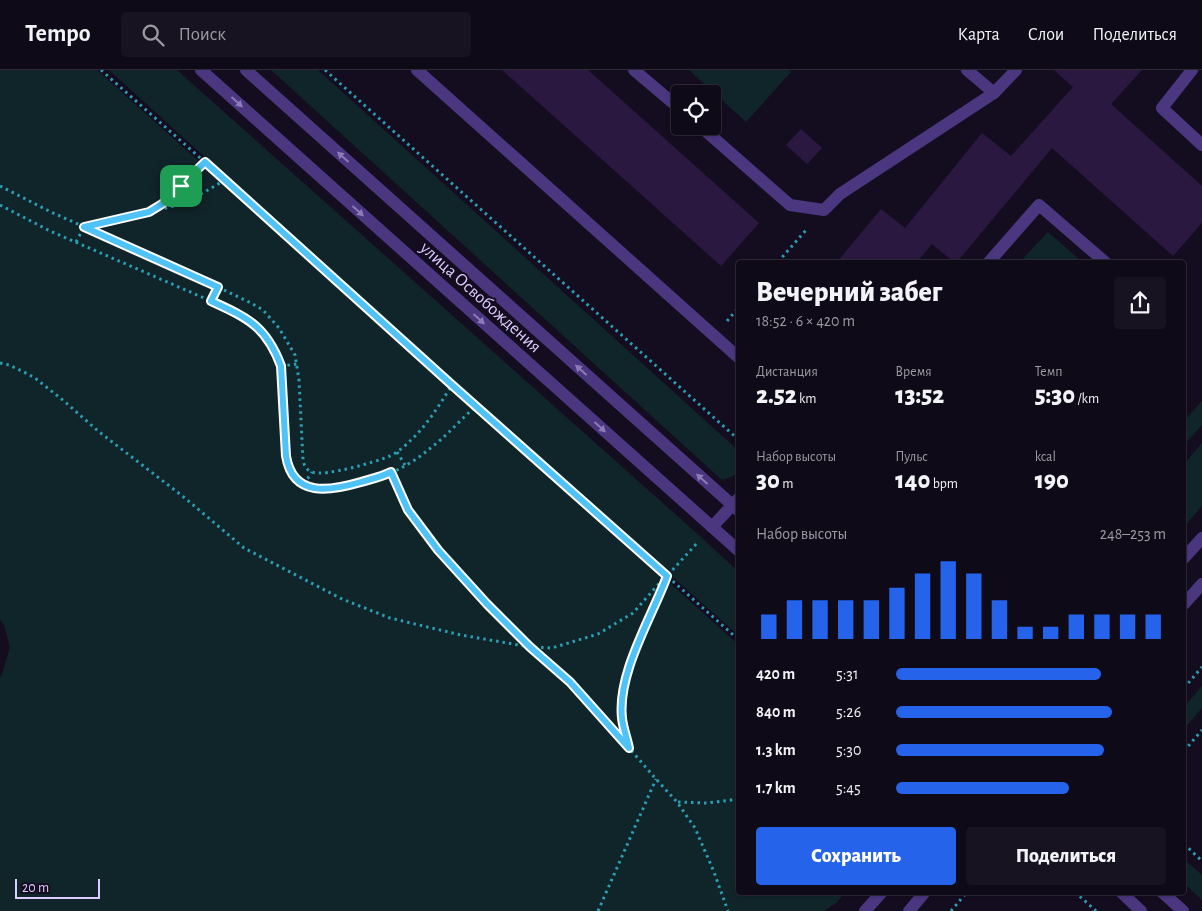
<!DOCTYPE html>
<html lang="ru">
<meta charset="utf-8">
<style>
body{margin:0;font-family:"Alegreya Sans",sans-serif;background:#181321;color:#f1f3f6;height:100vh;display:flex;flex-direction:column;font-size:19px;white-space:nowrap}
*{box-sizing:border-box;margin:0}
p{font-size:16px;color:#9b9aa2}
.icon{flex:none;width:28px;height:28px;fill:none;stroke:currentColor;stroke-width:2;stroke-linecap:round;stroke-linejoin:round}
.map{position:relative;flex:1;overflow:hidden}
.details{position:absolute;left:736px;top:190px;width:450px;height:635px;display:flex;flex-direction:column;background:#0f0a18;border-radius:5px;box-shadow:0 1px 4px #0004,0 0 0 1px #2f2b37}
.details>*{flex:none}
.buttons{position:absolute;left:671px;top:15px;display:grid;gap:10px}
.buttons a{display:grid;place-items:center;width:50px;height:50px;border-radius:5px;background:#0f0a18;box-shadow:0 1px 4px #0004,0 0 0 1px #2f2b37;font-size:25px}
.scale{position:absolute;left:15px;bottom:12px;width:85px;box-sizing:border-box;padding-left:5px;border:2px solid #dcf;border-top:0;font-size:14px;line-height:18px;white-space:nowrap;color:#dcf;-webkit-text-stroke:4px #140d20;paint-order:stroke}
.pin{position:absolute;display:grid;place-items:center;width:42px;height:42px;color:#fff;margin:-21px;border-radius:10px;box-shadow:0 2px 8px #0006}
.round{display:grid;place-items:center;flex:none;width:52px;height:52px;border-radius:5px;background:#181321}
.head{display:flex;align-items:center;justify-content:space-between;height:85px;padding:0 20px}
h1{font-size:28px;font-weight:800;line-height:38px}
.metrics{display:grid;grid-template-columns:repeat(3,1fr);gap:8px;height:85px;padding:5px 20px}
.metrics div{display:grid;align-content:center}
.metrics b{font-size:25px;font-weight:800}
.metrics small{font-size:14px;font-weight:400}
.metrics p{font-size:14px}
.chart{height:140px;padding:10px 20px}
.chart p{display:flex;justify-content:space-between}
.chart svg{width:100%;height:90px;margin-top:5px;stroke:#2563eb;stroke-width:6}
.cta{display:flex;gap:10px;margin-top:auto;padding:10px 20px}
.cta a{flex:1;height:58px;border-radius:5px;background:#2563eb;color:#fff;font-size:20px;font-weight:800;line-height:58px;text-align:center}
.cta a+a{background:#181321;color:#f1f3f6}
ul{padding:0 20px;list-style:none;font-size:16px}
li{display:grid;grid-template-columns:80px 60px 1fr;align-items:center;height:38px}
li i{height:12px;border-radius:6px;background:#2563eb}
header{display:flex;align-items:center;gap:30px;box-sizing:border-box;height:70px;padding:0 25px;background:#0f0a18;border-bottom:1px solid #2f2b37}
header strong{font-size:24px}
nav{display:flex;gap:28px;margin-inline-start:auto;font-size:18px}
.search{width:350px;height:45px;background:#181321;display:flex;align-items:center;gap:12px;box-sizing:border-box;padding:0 18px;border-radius:5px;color:#9b9aa2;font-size:19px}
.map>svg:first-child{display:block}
.green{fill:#10252a}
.building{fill:#2a1841}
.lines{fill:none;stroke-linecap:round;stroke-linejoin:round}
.path{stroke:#2c9db3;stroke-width:3;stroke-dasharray:2.5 4;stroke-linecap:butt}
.service{stroke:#4a3780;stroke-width:12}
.minor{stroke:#4a3780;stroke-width:12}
.oneway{fill:#8c7ab9}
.route-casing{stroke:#fff;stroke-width:10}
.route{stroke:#4fc3f7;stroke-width:6}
.labels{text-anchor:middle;stroke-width:4;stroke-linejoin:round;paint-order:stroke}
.street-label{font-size:18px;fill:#dcf;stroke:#140d20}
</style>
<header>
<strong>Tempo</strong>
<div class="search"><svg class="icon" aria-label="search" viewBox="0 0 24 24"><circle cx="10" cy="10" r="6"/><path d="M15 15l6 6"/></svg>Поиск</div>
<nav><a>Карта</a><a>Слои</a><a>Поделиться</a></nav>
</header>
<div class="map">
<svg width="1202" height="841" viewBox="0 0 1202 841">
<rect width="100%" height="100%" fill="#140d20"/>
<!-- green -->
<g class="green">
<path d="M0 0H97L739 575V822L845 823 836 833 824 841H0V607L2 604 10 577 4 555 0 550Z"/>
<path d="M109 0H177L702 468 739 502V566L423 285Z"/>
<path d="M271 0H318L739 381V404L722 410Z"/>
<path d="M689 0H789L791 2 746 52Z"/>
<path d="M1048 162 1082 192H1020Z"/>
<path d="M1202 331V355L1184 375V351Z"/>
<path d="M1202 373V436L1184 457V394Z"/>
<path d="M1202 616V638L1184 659V637Z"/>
<path d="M1184 789 1202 805V830L1184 813Z"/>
</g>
<!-- building -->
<g class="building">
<path d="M502 0H588L759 153 721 196Z"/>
<path d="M1054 0H1142L1111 34 1202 116V153L1173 186 1052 78 957 192H954L932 174 917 192H837L881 139 905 158 982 63 1011 86 1073 17Z"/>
<path d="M801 59 822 78 807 94 786 75Z"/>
</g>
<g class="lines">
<!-- path -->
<g class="path">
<path d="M101 0 225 110 452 315 739 570"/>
<path d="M325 0 739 370"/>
<path d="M0 116 51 142 199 208 251 233 263 240 279 258 295 285 299 310 303 390C304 395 306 400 312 402 324 407 376 392 390 386 398 382 405 376 411 370 428 354 440 334 452 315"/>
<path d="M0 135 50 161 211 231C248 248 266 256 281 296L287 386C287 391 288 396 290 401 295 411 307 418 318 419 339 422 381 409 399 399 409 394 420 387 428 380 446 367 460 350 476 336"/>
<path d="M152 141 184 134 225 110"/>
<path d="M76 172 84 157 149 142 162 134 205 92"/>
<path d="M778 192 807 159"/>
<path d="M211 231 218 217"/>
<path d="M727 251 739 237"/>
<path d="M0 293 9 295 22 301 35 308 64 331 98 361 185 428 244 478 342 529 390 548 461 565 530 577 552 578 598 564 633 543 664 508 667 506"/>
<path d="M281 296 297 294"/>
<path d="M397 382 405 395"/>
<path d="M391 402 408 440 438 480 487 534 530 577 569 612 629 678 656 709 677 732 695 758 714 802 728 841"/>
<path d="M304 414 312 402"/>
<path d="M1184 618 1202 597"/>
<path d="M629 677 622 647 623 617 636 578 667 506 698 472"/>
<path d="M1184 681 1202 660"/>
<path d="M678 732 707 733 739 729"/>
<path d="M1184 774 1202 791"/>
<path d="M1075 822 1096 841"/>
<path d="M598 841 656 709"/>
<path d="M951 841 967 822"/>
</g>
<!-- service -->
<g class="service">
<path d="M417 0 739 288"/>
<path d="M634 0 680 39"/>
<path d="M967 0 994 23 1016 0"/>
<path d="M1192 0 1162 38 1202 75"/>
<path d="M700 56 790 135 824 140 840 124 994 23"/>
<path d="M989 192 1039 135 1105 192"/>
<path d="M712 457 739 428"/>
</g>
<!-- minor -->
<g class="minor">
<path d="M201 0 739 481"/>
<path d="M246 0 739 441"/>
<path d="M1184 488 1202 468"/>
<path d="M1184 534 1202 514"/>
<path d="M1121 822 1141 841"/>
<path d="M1162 822 1183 841"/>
<path d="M865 841 882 822"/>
<path d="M909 841 925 822"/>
</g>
</g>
<!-- one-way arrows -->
<defs><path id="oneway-solid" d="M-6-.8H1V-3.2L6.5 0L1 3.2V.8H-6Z" transform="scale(1.25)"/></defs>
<g class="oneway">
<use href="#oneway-solid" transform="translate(237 32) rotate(42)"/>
<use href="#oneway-solid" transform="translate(343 87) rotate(-138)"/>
<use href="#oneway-solid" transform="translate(358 141) rotate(42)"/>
<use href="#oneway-solid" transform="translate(479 249) rotate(42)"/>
<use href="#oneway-solid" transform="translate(581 300) rotate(-138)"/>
<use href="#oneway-solid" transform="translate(600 357) rotate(42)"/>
<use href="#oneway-solid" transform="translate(702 409) rotate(-138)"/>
</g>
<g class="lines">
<!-- route casing -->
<g class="route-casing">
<path id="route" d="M205 92 452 315 667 506C652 547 617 603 622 648 623 658 627 668 629 678L570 612 530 577 487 534 438 480 408 440 391 402C381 407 371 409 361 412 330 421 293 428 286 386L281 296C266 256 248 248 211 231L218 217 84 157 149 142 162 134Z"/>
</g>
<!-- route -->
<use href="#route" class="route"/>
</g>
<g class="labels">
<!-- street labels -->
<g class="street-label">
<text transform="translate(481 227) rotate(42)" y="6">улица Освобождения</text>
</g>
</g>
</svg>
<div class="buttons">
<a><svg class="icon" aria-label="locate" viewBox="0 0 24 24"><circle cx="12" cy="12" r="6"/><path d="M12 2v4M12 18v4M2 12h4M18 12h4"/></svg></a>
</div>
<div class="scale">20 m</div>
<div class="pin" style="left:181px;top:116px;background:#1e9e55"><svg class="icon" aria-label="arrive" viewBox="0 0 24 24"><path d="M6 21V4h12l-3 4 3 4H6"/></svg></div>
<section class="details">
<div class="head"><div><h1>Вечерний забег</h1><p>18:52 · 6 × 420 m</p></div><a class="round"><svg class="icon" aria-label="share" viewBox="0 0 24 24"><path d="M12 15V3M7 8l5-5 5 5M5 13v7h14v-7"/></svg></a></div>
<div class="metrics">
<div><p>Дистанция</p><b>2.52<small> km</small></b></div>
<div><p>Время</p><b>13:52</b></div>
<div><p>Темп</p><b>5:30<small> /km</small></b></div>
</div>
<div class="metrics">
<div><p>Набор высоты</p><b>30<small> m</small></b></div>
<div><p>Пульс</p><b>140<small> bpm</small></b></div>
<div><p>kcal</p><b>190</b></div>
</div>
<div class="chart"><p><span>Набор высоты</span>248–253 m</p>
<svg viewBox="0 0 160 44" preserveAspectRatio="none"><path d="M5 44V32M15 44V25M25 44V25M35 44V25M45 44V25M55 44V19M65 44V12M75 44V6M85 44V12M95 44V25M105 44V38M115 44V38M125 44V32M135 44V32M145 44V32M155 44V32"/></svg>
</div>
<ul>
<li><b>420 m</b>5:31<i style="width:76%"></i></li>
<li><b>840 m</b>5:26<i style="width:80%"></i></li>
<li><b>1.3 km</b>5:30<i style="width:77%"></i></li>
<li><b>1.7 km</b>5:45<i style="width:64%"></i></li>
</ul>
<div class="cta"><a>Сохранить</a><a>Поделиться</a></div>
</section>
</div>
